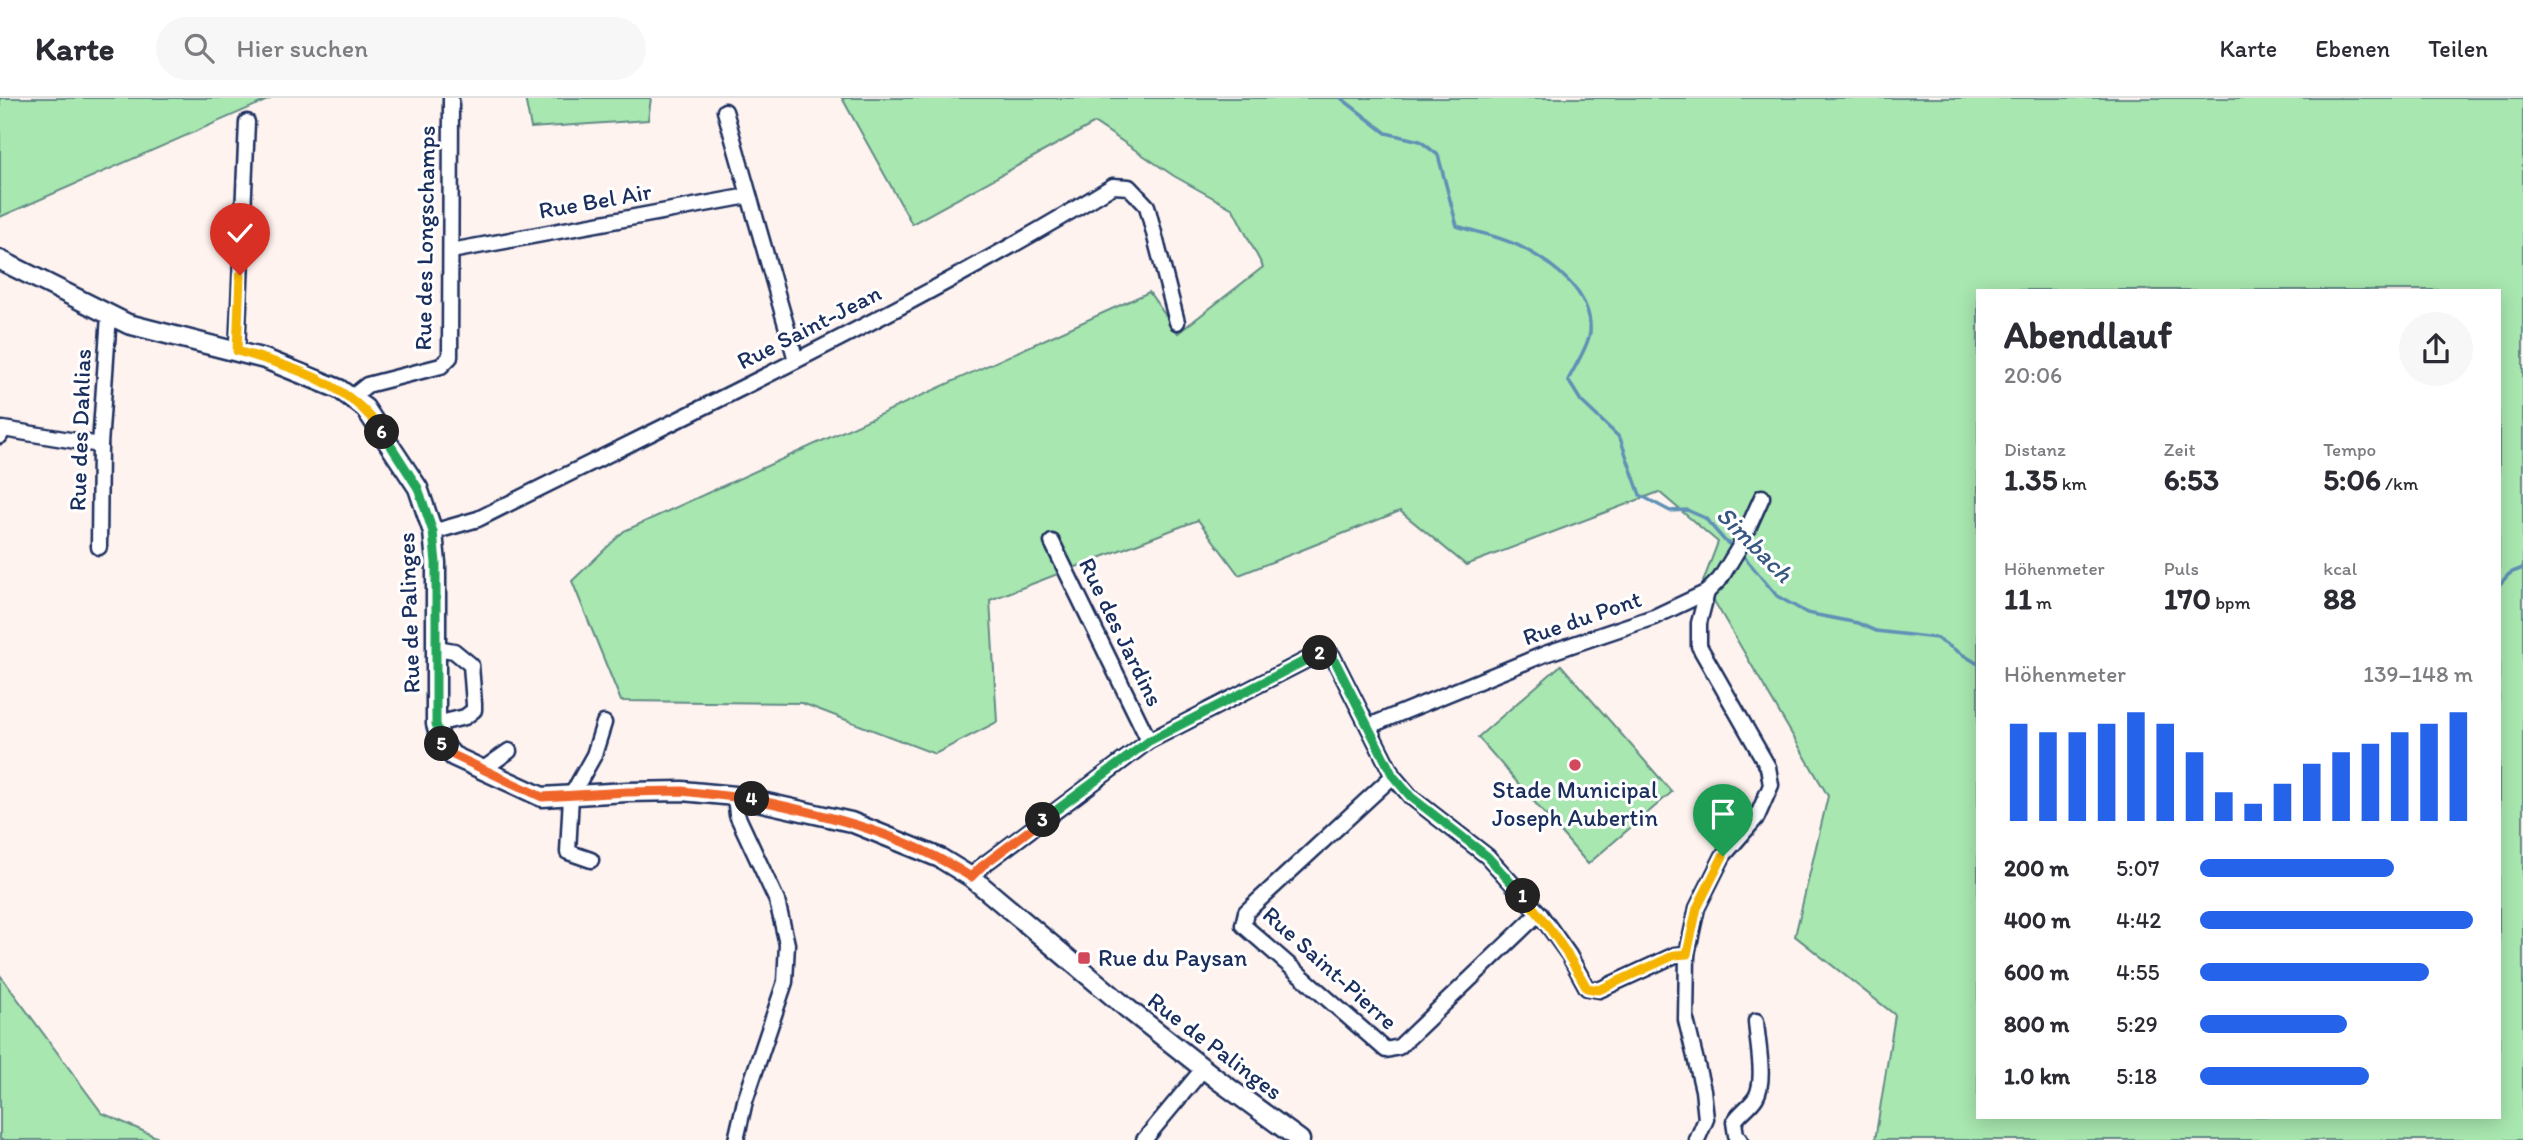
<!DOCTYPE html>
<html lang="de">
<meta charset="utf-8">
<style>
body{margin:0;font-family:Itim,sans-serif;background:#f7f7f7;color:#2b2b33;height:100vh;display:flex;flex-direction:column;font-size:26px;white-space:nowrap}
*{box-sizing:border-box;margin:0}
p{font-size:23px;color:#7c7c81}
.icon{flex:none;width:38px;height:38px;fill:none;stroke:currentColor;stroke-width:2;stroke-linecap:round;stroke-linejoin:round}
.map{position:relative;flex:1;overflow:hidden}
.side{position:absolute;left:1976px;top:191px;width:525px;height:830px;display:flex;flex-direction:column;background:#fff;border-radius:0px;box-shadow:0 4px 18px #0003}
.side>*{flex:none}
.pin{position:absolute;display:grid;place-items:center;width:60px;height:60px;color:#fff;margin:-72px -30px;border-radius:50% 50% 50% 0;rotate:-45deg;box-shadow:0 0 7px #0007}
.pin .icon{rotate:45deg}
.km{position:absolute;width:35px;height:35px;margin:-18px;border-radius:50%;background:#222;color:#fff;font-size:19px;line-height:35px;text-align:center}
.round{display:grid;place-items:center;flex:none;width:74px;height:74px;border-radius:37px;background:#f7f7f7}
.summary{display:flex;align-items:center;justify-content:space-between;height:119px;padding:0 28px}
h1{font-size:38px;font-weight:700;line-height:52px}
.metrics{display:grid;grid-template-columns:repeat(3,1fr);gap:10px;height:119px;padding:7px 28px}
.metrics div{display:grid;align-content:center}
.metrics b{font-size:30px;font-weight:700}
.metrics small{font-size:19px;font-weight:400}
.metrics p{font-size:19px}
.chart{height:196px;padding:14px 28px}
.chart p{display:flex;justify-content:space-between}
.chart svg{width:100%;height:126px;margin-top:7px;stroke:#2563eb;stroke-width:6}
ul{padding:0 28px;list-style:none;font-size:23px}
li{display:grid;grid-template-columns:112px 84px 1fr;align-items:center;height:52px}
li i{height:18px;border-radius:9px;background:#2563eb}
header{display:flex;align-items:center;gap:42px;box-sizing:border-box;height:98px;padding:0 35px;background:#fff;border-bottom:2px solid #e1e1e2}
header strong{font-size:33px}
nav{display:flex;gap:38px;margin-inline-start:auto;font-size:24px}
.search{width:490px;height:63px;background:#f7f7f7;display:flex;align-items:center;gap:18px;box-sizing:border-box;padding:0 24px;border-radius:38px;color:#7c7c81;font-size:26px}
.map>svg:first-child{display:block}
.green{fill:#a8e7af;stroke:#628b86;stroke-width:2;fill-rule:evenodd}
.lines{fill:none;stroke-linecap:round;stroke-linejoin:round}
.stream{stroke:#6091b6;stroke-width:3.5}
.minor-casing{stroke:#1b2f5e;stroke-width:19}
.major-casing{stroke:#1b2f5e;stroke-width:23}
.minor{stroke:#fff;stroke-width:14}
.major{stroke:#fff;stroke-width:18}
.split-1-casing{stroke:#fff;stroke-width:14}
.split-2-casing{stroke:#fff;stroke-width:14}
.split-3-casing{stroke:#fff;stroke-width:14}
.split-4-casing{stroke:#fff;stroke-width:14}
.split-5-casing{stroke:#fff;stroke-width:14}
.split-6-casing{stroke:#fff;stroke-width:14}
.split-7-casing{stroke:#fff;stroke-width:14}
.split-1{stroke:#f5b400;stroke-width:9}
.split-2{stroke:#22a559;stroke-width:9}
.split-3{stroke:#22a559;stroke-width:9}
.split-4{stroke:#f0652b;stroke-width:9}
.split-5{stroke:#f0652b;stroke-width:9}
.split-6{stroke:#22a559;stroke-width:9}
.split-7{stroke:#f5b400;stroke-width:9}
.poi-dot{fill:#d1495b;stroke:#fff;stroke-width:2.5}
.labels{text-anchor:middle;stroke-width:6;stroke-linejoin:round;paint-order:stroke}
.street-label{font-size:24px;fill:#1b2f5e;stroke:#fff}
.poi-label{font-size:24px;fill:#1b2f5e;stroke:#fff}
.water-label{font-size:26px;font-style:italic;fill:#385882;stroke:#fff}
</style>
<header>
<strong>Karte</strong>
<div class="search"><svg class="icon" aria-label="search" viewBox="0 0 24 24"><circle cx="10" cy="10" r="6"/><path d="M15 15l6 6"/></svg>Hier suchen</div>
<nav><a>Karte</a><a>Ebenen</a><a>Teilen</a></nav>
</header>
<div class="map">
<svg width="2523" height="1042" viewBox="0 0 2523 1042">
<rect width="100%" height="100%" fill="#fff3ef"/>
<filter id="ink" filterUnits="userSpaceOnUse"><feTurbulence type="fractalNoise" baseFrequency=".0143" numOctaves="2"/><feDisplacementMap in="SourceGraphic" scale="14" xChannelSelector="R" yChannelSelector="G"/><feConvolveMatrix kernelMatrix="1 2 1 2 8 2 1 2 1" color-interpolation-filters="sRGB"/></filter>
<g filter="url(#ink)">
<!-- green -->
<g class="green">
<path d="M0 0H272L0 119Z"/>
<path d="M525 0H651L648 22 531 30Z"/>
<path d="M842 0H2523V1042H1875L1895 917 1795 838 1828 698 1703 484 1718 444 1659 394 1466 467 1400 413 1239 477 1198 422 990 502 997 624 935 656 802 605 621 603 572 483 624 433 1149 194 1178 235 1263 169 1233 111 1174 78 1095 25 912 126ZM1978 192H2499V1018H1978Z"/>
<path d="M1561 567 1672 694 1588 766 1478 639Z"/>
<path d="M0 877 102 1015 163 1042H0Z"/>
</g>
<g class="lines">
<!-- stream -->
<g class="stream">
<path d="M1341 0 1386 35 1420 43 1438 57 1457 128C1478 135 1503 139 1523 150 1553 166 1593 195 1590 234 1588 249 1575 268 1568 282L1581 303 1620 340 1640 397 1670 413 1687 412 1705 420 1725 443 1735 450"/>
<path d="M1741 455 1777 498 1807 515 1858 525 1876 533 1936 540 1978 566"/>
<path d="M2499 487 2510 475 2523 470"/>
</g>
<!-- minor casing -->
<g class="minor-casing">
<g id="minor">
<path d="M725 13 796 262"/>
<path d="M451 153 748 98"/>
<path d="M237 253 247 24"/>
<path d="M352 299 367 287 441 268 450 259 451 0"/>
<path d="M0 338 3 331 100 347"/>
<path d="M433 434 478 421C691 314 909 213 1113 88L1129 89 1147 108 1177 224"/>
<path d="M1052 444 1149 643"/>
<path d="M99 449 100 347 109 217"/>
<path d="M436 626 465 619 474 612V606L471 567 454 553 437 550"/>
<path d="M1369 628 1545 556 1654 519 1707 494 1720 481 1740 448 1762 399"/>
<path d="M482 672 509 653"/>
<path d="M1393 678 1246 814 1243 827 1386 952 1399 949 1539 815"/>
<path d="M735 698 737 717 777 803 787 846 785 884 745 1003 736 1042"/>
<path d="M591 762 568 754 571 698 594 657 604 625"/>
<path d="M971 779 982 768 1149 643 1320 555 1332 557 1393 678 1411 699 1487 758 1539 815 1569 857 1587 890 1599 892 1675 857 1687 856"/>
<path d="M1144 1042 1203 971"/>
<path d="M1697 1042 1706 1021 1703 992 1686 922 1687 856 1697 810 1723 758 1757 719 1771 687 1768 669 1699 548V525L1707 494"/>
<path d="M1740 1042 1736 1037 1734 1024C1740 1014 1750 1009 1756 999 1766 982 1757 943 1756 923"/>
</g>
</g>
<!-- major casing -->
<g class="major-casing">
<path id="major" d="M0 162 128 226 265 261 339 291 365 310 418 390 433 434 436 465V626L441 644 453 658 542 699 627 694 682 693 735 698 851 724 940 760 971 779 1128 911 1218 982 1300 1042"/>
</g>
<!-- minor -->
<use href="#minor" class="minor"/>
<!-- major -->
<use href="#major" class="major"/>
</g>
</g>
<g class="lines" filter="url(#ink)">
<!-- split-1 casing -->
<g class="split-1-casing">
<path id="split-1" d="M1523 798C1549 826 1569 857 1587 890L1599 892 1675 857 1687 856 1697 810 1723 758"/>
</g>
<!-- split-2 casing -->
<g class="split-2-casing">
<path id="split-2" d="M1320 555 1332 557 1393 678 1411 699 1487 758 1523 798"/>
</g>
<!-- split-3 casing -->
<g class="split-3-casing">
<path id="split-3" d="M1043 722 1149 643 1320 555"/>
</g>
<!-- split-4 casing -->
<g class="split-4-casing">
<path id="split-4" d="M752 701C829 717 904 736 971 779L982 768 1043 722"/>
</g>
<!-- split-5 casing -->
<g class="split-5-casing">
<path id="split-5" d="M442 646 453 657 542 699 627 694 682 693 752 701"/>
</g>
<!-- split-6 casing -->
<g class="split-6-casing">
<path id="split-6" d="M382 334 418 390 433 434 436 465V626L442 646"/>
</g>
<!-- split-7 casing -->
<g class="split-7-casing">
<path id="split-7" d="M240 177 237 253C291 268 351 286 382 334"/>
</g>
<!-- split-1 -->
<use href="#split-1" class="split-1"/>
<!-- split-2 -->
<use href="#split-2" class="split-2"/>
<!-- split-3 -->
<use href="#split-3" class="split-3"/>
<!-- split-4 -->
<use href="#split-4" class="split-4"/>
<!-- split-5 -->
<use href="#split-5" class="split-5"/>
<!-- split-6 -->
<use href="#split-6" class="split-6"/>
<!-- split-7 -->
<use href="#split-7" class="split-7"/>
</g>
<!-- markers -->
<g class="poi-dot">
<circle cx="1575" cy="667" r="7"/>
<rect x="1077" y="853" width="14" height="14" rx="3.5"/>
</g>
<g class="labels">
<!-- street labels -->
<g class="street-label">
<text transform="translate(595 103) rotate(-10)" y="8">Rue Bel Air</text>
<text transform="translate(425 140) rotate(-89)" y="8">Rue des Longschamps</text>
<text transform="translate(809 229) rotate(-27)" y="8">Rue Saint-Jean</text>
<text transform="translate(80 332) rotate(-88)" y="8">Rue des Dahlias</text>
<text transform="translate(409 515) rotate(-92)" y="8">Rue de Palinges</text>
<text transform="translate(1582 520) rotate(-19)" y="8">Rue du Pont</text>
<text transform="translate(1121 534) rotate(64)" y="8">Rue des Jardins</text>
<text transform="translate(1330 870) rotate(42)" y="8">Rue Saint-Pierre</text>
<text transform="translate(1215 948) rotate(37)" y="8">Rue de Palinges</text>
</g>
<!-- poi labels -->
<g class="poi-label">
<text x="1575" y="700">Stade Municipal<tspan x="1575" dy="28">Joseph Aubertin</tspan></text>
<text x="1098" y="868" text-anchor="start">Rue du Paysan</text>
</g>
<!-- water labels -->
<g class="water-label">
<text transform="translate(1755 446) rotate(45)" y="9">Simbach</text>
</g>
</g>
</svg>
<div class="pin" style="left:1723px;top:758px;background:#1e9e55"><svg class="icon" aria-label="arrive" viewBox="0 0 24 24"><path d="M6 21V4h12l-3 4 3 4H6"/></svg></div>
<div class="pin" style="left:240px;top:177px;background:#d93025"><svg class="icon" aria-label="check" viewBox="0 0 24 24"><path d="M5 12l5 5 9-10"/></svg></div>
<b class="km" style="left:1523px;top:798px">1</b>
<b class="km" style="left:1320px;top:555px">2</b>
<b class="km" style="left:1043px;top:722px">3</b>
<b class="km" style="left:752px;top:701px">4</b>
<b class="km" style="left:442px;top:646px">5</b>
<b class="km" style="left:382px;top:334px">6</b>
<section class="side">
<div class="summary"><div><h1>Abendlauf</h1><p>20:06</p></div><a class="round"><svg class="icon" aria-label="share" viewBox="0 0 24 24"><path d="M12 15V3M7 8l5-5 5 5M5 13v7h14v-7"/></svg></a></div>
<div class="metrics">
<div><p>Distanz</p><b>1.35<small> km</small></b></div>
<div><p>Zeit</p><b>6:53</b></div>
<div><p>Tempo</p><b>5:06<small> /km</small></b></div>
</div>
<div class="metrics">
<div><p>Höhenmeter</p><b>11<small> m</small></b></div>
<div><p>Puls</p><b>170<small> bpm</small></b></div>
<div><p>kcal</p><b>88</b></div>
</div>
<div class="chart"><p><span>Höhenmeter</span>139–148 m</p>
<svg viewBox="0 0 160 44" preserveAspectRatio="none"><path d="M5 44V10M15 44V13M25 44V13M35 44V10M45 44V6M55 44V10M65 44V20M75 44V34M85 44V38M95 44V31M105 44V24M115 44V20M125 44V17M135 44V13M145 44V10M155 44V6"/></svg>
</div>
<ul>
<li><b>200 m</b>5:07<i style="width:71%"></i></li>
<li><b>400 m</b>4:42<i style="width:100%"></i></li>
<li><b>600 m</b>4:55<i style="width:84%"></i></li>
<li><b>800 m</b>5:29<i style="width:54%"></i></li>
<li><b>1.0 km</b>5:18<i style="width:62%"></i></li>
</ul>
</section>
</div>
